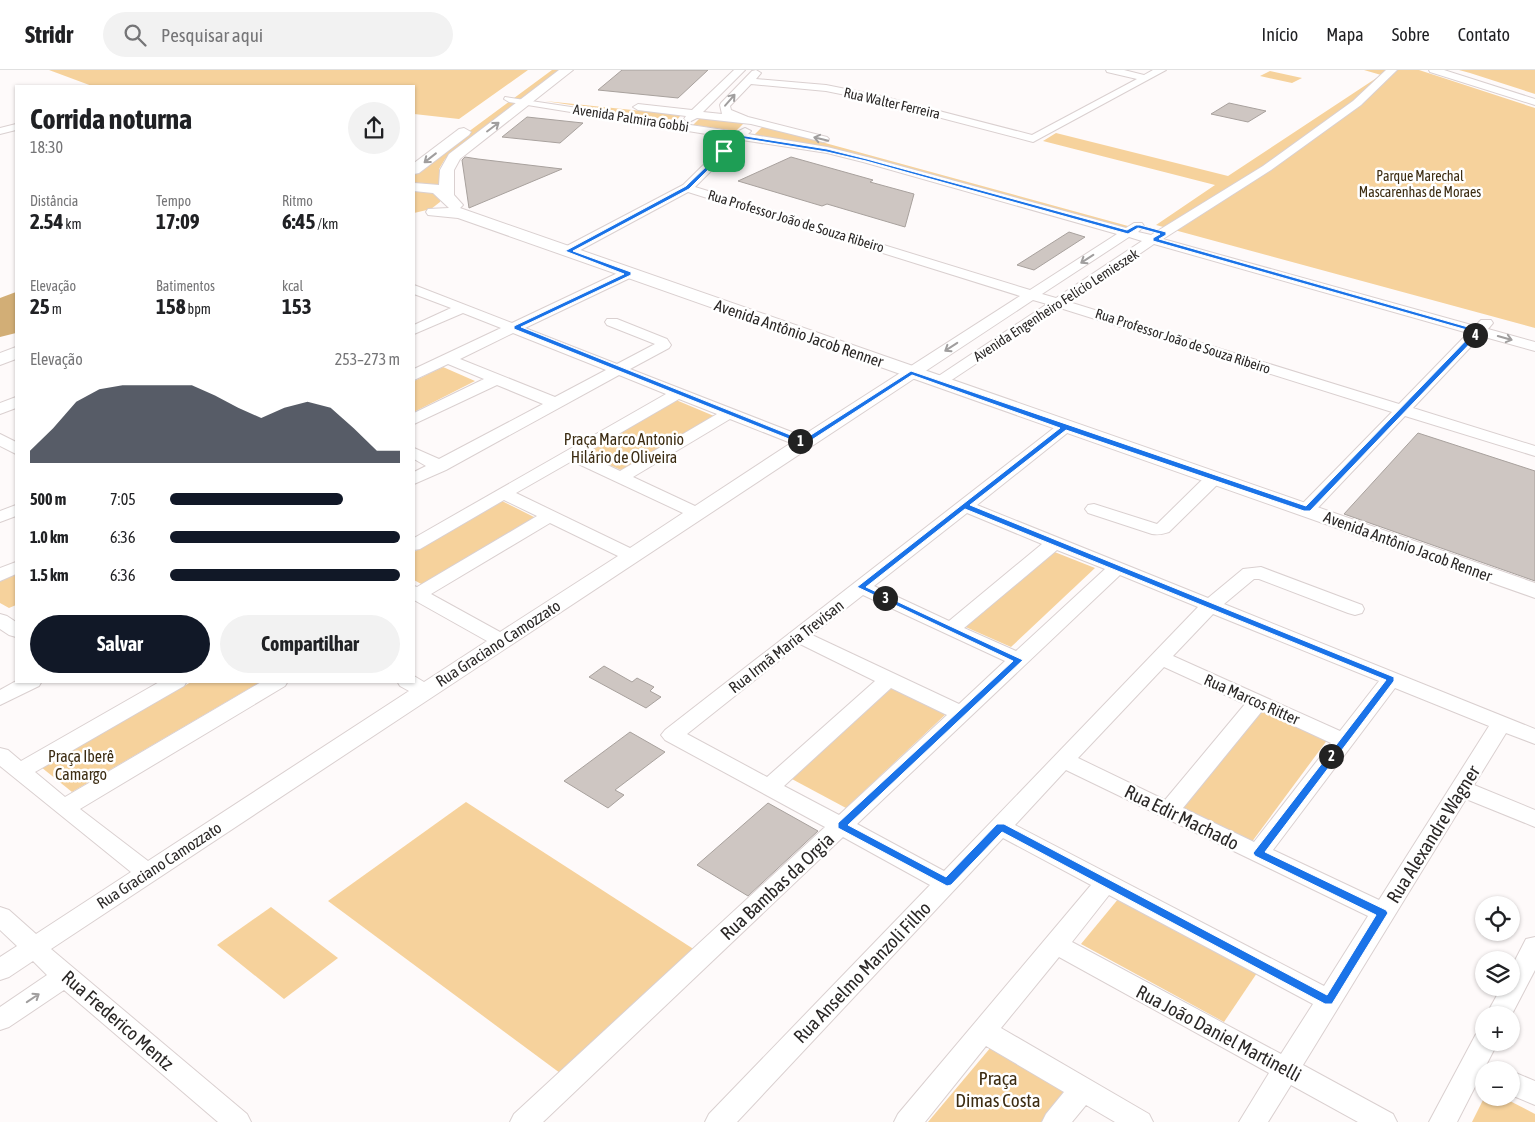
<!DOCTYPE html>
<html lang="pt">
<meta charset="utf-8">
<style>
body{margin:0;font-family:"Asap Condensed",sans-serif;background:#f2f2f2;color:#202124;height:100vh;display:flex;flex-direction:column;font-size:19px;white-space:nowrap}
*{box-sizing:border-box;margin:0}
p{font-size:16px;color:#757577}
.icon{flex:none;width:28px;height:28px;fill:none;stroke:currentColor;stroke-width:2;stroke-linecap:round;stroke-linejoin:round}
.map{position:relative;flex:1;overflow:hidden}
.panel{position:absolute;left:15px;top:15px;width:400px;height:598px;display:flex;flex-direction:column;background:#fff;border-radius:0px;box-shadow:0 1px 4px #0004}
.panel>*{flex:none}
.fabs{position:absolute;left:1475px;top:826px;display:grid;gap:10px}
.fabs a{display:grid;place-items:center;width:45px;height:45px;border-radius:50%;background:#fff;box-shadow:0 1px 4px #0004;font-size:25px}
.pin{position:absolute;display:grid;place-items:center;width:42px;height:42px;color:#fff;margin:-21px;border-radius:10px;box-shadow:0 2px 8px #0006}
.km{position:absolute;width:25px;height:25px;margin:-12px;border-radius:50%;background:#222;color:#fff;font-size:14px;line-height:25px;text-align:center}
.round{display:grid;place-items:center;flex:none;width:52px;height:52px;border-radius:26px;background:#f2f2f2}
.summary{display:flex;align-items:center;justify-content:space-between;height:85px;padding:0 15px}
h1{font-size:28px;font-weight:700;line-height:38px}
.metrics{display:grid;grid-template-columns:repeat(3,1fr);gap:8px;height:85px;padding:5px 15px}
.metrics div{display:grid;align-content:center}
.metrics b{font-size:21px;font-weight:700}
.metrics small{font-size:14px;font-weight:400}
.metrics p{font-size:14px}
.chart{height:140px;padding:10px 15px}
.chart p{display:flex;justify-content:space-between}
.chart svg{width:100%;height:90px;margin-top:5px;fill:#111827;opacity:.7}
.primary-button{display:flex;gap:10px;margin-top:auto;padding:10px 15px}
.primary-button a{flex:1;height:58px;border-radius:30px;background:#111827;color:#fff;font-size:20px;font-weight:700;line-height:58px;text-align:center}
.primary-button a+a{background:#f2f2f2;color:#202124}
ul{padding:0 15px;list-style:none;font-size:16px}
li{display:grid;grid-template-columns:80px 60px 1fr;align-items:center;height:38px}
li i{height:12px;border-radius:6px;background:#111827}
header{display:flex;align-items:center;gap:30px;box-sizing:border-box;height:70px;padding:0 25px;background:#fff;border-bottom:1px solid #e0e0e0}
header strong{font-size:24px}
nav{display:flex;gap:28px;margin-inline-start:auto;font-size:18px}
.search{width:350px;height:45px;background:#f2f2f2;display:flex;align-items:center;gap:12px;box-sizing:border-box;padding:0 18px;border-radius:28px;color:#757577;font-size:19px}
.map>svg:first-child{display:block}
.green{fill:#f6d29c}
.forest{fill:#d2ae76}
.building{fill:#cec6c2;stroke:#a8a19d}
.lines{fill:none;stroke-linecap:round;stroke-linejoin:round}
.minor-casing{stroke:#dad0d0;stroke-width:2}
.major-casing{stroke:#dad0d0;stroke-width:2}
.minor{fill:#fff;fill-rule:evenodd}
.major{fill:#fff;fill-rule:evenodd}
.oneway{stroke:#a09e9e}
.route{fill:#1a73e8;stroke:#fff;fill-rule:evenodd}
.labels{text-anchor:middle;stroke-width:5;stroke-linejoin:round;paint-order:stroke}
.far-street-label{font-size:14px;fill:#2b2827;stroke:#fff}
.far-park-label{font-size:14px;fill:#3c2c12;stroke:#fff}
.street-label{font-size:16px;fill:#2b2827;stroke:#fff}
.park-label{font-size:16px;fill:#3c2c12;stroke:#fff}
.near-street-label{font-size:19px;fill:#2b2827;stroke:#fff}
.near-park-label{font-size:19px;fill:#3c2c12;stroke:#fff}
</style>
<header>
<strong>Stridr</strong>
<div class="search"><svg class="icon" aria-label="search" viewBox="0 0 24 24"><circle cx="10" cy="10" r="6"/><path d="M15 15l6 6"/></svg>Pesquisar aqui</div>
<nav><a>Início</a><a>Mapa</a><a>Sobre</a><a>Contato</a></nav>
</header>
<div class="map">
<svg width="1535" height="1052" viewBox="0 0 1535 1052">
<rect width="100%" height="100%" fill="#fefafa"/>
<!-- green -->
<g class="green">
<path d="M49 0H528L459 49 414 44V16H92Z"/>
<path d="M552 0H562L445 89 439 99 440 116 414 113V102Z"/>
<path d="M1364 0H1419L1535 38V258L1156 155 1215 115 1043 71 1056 63 1228 106 1381 5Z"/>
<path d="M1459 0H1535V24L1470 3Z"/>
<path d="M1270 1 1302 8 1292 13 1260 6Z"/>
<path d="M545 31 681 45 676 51Z"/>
<path d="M701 47 744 53 736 61 693 55Z"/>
<path d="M763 56 1128 156 1124 159 829 78 754 65Z"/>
<path d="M414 121 434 123 441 129 440 132 431 139 414 143Z"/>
<path d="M443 297 475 311 414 342V311Z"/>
<path d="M676 330 714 346 621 400 582 383Z"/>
<path d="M502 431 536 448 423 515 414 510V482Z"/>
<path d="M1047 479 1095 498 1011 577 961 555Z"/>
<path d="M16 503V535L9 538 0 533V511Z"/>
<path d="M193 611H262L72 722 41 697Z"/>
<path d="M893 617 947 643 846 738 790 708Z"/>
<path d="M1261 641 1328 669 1251 773 1181 740Z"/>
<path d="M466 732 695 880 560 1003 328 831Z"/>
<path d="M1119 828 1259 900 1224 952 1081 874Z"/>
<path d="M271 837 338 888 284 929 217 875Z"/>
<path d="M991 977 1064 1022 1041 1052H928Z"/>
<path d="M1484 1028H1504L1535 1044V1052H1472Z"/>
</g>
<!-- forest -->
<path class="forest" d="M16 222V263L0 267V228Z"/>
<!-- building -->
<g class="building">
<path d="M622 0H708L678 28 598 20Z"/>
<path d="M1229 33 1266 41 1248 52 1211 44Z"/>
<path d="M527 47 583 53 560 73 502 67Z"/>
<path d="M465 87 478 89 562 99 469 138 462 90Z"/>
<path d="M791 87 873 110 870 112 914 124 905 157 827 134 822 136 738 111Z"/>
<path d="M1069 162 1085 167 1034 200 1017 195Z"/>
<path d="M1418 363 1535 401V511L1344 444Z"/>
<path d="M604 596 632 612 637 608 654 617 650 621 661 627 646 638 589 607Z"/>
<path d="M630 662 665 682 615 720 624 725 608 738 564 711Z"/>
<path d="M768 733 818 761 748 826 697 795Z"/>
</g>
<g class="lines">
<!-- minor casing -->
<g class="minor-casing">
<g id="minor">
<path d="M734 0H745L703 42 722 44 720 35 721 33 752 1 756 0 761 3 756 9 826 15 881 26 1032 65 1137 9 1107 2 1106 0H1124L1144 5 1153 0H1166L1033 72 880 32 826 21 751 14 730 36 731 40 748 47 827 67 829 69 827 71 823 72 751 54 697 48 689 52 684 49 686 46 638 40 633 37 638 34 692 40Z"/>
<path d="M1386 0H1397L1361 35 1271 100 1163 169 1475 256 1481 250H1491L1493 253 1488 259 1535 272V281L1481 266 1413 338 1535 376V386L1405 346 1313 443 1307 444 1301 443 1298 439 1301 435 1392 342 1060 238 944 315H934L931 312 934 309 1047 234 1033 230 51 879 247 1044 251 1052H218L64 920 9 957 0 960V937L47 905 33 891 9 907 0 910V887L17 876 0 860V837L9 840 36 864 131 802 0 696V678L8 680 21 691 161 611H187L184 616 35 702 65 727 263 611H288L285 616 80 739 148 791 409 621 400 616 397 611H414V606L424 612 487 571 414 530V516L417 517 537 446 504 430 420 479 414 480V468L666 324 619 305 446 400 414 414V402L426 396 414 389V378L439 389 543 334 497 315 414 354V343L484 309 448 294 414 310V299L501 258 463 243 414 264V255L451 238 414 224V215L512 253 624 200H634L636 203 634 206 525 258 617 294 655 274 607 255 605 252 607 249H617L667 269 671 275 669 278 630 299 802 366 1020 226 688 122 573 184H563L561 181 563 178 683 115 731 68 509 32 504 29 505 27 737 62 745 58 751 61 748 64 827 77 871 88 1126 158 1134 153H1142L1144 156 1138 162 1151 165 1263 96 1353 31ZM742 70 827 83 863 92 1117 164 1030 220 695 117ZM1129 167 1142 171 1056 228 1042 224ZM1154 174 1468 263 1399 334 1069 232ZM513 263 606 300 555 327 460 289ZM679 329 717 344 620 401 584 384ZM730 349 791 373 695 436 633 407ZM572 391 683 443 630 478 516 423ZM550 453 618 486 500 562 431 524Z"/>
<path d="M1429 0H1444L1535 29V35L1430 2Z"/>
<path d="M16 54V60L0 64V58Z"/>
<path d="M16 327V338L0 344V333Z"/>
<path d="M1065 352 1071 354 1073 357 1071 360 977 435 1208 528 1243 499 1261 497 1362 535 1364 539 1362 543 1355 545 1348 543 1259 509H1254L1224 534 1535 659V674L1506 663 1474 715 1535 740V757L1466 729 1303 995 1393 1044 1397 1052H1358L1291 1015 1268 1052H1239L1269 1003 1059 887 1001 958 1149 1044 1153 1052H1115L1086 1035 1072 1052H1042L1046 1044 1064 1022 986 976 925 1052H894L898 1044 1091 815 1003 768 737 1052H705L709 1044 930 815 843 767 543 1052H510L514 1044 825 757 665 670 661 665 665 660 1059 354ZM967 443 1042 474 949 551 874 516ZM1057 480 1105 499 1016 581 964 558ZM1120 505 1198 537 944 801 857 754ZM863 525 1005 591 959 634 812 565ZM1213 544 1379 611 1340 661 1173 586ZM800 574 875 611 767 707 687 664ZM1164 597 1245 634 1165 730 1078 688ZM891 618 947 645 839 745 784 716ZM1395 618 1489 656 1379 830 1273 780ZM1262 641 1331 673 1254 772 1183 738ZM1066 700 1368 846 1324 916 1015 755ZM1109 825 1313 934 1281 984 1072 872Z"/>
<path d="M0 364 16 372V384L0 376Z"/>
<path d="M1214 403 1220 404 1222 408 1220 412 1169 462C1163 464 1159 465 1152 464L1088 443 1085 439 1088 435 1094 434 1157 454 1208 404Z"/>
<path d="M16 435V446L0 452V441Z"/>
<path d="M16 492V504L0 511V498Z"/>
<path d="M0 544 7 546 16 552V567L9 565 0 559Z"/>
<path d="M16 611H42L39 616 0 635V620Z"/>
<path d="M1535 867V900L1511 946 1486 945 1501 918H1511V898L1526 869Z"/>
<path d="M1484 962V972H1498L1457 1052H1429L1476 964Z"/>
<path d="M1511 1001 1535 1011V1035L1511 1025Z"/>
</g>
</g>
<!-- major casing -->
<g class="major-casing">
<g id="major">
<path d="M559 0H573L460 89 454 100V125L463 135 460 138 1535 513V528L458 148 428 145 426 142 428 139 449 138 433 123 414 121V113L439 115 440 100 449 84Z"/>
<path d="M464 58 471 62 469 65 419 103 414 104V93L459 59Z"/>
<path d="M16 277V289L0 295V283Z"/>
</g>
</g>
<!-- minor -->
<use href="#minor" class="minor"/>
<!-- major -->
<use href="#major" class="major"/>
</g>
<!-- one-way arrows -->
<defs><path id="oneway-shaft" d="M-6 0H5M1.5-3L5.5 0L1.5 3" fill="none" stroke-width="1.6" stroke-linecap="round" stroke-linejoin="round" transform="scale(1.25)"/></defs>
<g class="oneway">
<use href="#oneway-shaft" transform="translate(730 30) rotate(-49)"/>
<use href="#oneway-shaft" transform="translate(493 57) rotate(-37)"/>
<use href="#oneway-shaft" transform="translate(821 69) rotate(-166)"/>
<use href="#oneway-shaft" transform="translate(430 88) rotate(142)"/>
<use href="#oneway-shaft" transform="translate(1087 189) rotate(147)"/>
<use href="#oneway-shaft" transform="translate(1505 268) rotate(16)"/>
<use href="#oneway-shaft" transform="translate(951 277) rotate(147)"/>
<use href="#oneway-shaft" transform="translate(33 928) rotate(-34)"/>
</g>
<!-- route -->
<path class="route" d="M739 65 827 79 867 89 1127 160 1136 155H1140L1166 162V165L1159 169 1482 261 1310 441H1304L1066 360 970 435 1394 607V611L1265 782 1386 840 1388 843 1332 934H1325L1002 762 951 815 947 816 838 758V753L1013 591 857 517 1060 358 912 305 804 375 514 259V256L624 204 565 181 686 116ZM740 68 827 82 866 91 1128 164 1138 158 1160 164 1153 168V171L1474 262 1306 436 911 301 803 370 521 257 631 205V202L573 181 689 119ZM965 439 1386 610 1253 783 1255 786 1376 845 1327 925 1004 754H997L946 807 848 755 1023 590 866 517Z"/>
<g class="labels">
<!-- far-street labels -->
<g class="far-street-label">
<text transform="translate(892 33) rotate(13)" y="5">Rua Walter Ferreira</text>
<text transform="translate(631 48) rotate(9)" y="5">Avenida Palmira Gobbi</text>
<text transform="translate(796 151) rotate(17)" y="5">Rua Professor João de Souza Ribeiro</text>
<text transform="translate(1056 235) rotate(-33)" y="5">Avenida Engenheiro Felício Lemieszek</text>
<text transform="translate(1183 271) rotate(18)" y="5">Rua Professor João de Souza Ribeiro</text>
</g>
<!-- far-park labels -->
<g class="far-park-label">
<text x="1420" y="111">Parque Marechal<tspan x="1420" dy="16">Mascarenhas de Moraes</tspan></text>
</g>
<!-- street labels -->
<g class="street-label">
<text transform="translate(799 263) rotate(19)" y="6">Avenida Antônio Jacob Renner</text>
<text transform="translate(1408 476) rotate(20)" y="6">Avenida Antônio Jacob Renner</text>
<text transform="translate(498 573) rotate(-33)" y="6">Rua Graciano Camozzato</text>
<text transform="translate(786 576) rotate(-38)" y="6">Rua Irmã Maria Trevisan</text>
<text transform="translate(1252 629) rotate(24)" y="6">Rua Marcos Ritter</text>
<text transform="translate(159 795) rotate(-33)" y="6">Rua Graciano Camozzato</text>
</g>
<!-- park labels -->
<g class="park-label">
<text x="624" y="375">Praça Marco Antonio<tspan x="624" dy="18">Hilário de Oliveira</tspan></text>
<text x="81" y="692">Praça Iberê<tspan x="81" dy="18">Camargo</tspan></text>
</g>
<!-- near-street labels -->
<g class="near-street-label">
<text transform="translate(1182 747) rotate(26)" y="7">Rua Edir Machado</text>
<text transform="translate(1433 764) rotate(-58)" y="7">Rua Alexandre Wagner</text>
<text transform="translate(777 816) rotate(-43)" y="7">Rua Bambas da Orgia</text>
<text transform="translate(862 902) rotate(-46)" y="7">Rua Anselmo Manzoli Filho</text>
<text transform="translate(118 950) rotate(41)" y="7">Rua Frederico Mentz</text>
<text transform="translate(1219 963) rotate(28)" y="7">Rua João Daniel Martinelli</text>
</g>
<!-- near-park labels -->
<g class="near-park-label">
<text x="998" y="1015">Praça<tspan x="998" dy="22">Dimas Costa</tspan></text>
</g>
</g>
</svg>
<div class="fabs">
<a><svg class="icon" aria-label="locate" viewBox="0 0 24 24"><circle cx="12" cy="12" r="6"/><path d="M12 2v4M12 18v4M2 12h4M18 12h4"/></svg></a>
<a><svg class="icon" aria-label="layers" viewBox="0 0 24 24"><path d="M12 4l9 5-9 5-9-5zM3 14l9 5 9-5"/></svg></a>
<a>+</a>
<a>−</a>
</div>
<div class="pin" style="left:724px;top:81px;background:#1e9e55"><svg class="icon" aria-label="arrive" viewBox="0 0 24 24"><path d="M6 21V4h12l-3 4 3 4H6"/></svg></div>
<b class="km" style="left:800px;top:371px">1</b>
<b class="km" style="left:1331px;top:686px">2</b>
<b class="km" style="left:885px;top:528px">3</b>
<b class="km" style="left:1475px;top:265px">4</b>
<section class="panel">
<div class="summary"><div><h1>Corrida noturna</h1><p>18:30</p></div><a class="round"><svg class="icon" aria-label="share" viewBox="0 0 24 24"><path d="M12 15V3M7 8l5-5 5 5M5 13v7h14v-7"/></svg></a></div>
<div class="metrics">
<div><p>Distância</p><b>2.54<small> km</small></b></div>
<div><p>Tempo</p><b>17:09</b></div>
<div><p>Ritmo</p><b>6:45<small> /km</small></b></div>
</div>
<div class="metrics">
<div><p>Elevação</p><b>25<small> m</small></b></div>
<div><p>Batimentos</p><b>158<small> bpm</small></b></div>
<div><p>kcal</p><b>153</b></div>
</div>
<div class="chart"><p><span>Elevação</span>253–273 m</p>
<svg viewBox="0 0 160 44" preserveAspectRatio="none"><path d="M0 44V38L10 27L20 14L30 8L40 6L50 6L60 6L70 6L80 11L90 17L100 22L110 17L120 14L130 17L140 27L150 38L160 38V44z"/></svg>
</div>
<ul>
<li><b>500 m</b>7:05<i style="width:75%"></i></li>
<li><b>1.0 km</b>6:36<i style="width:100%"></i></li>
<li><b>1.5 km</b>6:36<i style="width:100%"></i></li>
</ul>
<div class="primary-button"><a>Salvar</a><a>Compartilhar</a></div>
</section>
</div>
